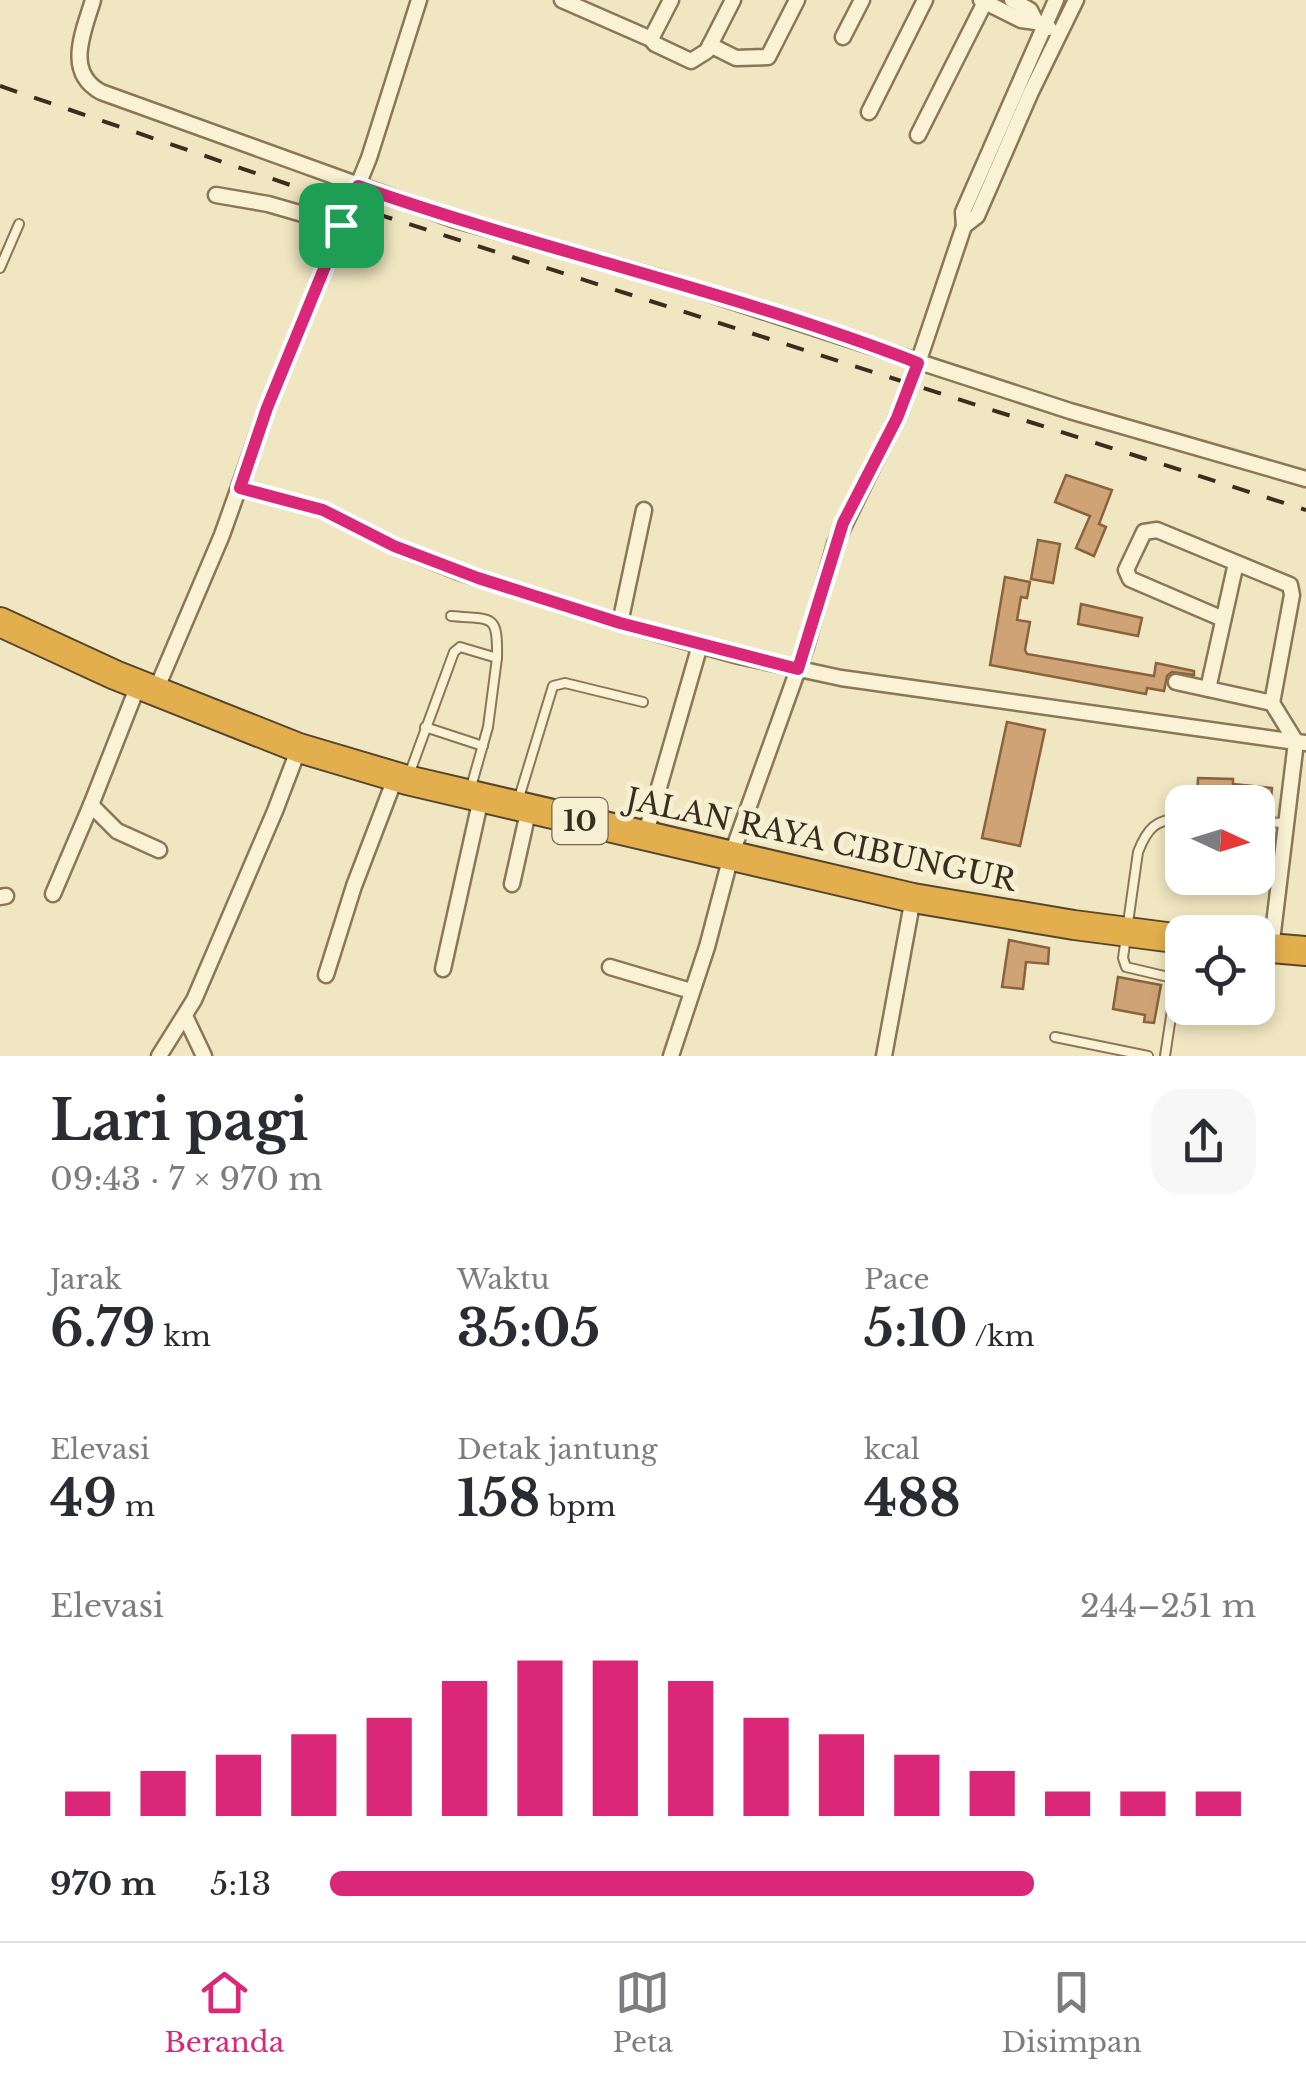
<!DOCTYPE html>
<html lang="id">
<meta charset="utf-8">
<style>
body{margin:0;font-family:"Libre Baskerville",serif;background:#f7f7f7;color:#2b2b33;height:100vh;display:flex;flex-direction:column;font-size:38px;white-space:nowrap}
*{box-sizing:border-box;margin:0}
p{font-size:32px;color:#7c7c81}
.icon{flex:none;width:55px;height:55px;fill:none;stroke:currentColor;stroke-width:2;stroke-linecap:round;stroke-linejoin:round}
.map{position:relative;height:1056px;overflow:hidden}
.details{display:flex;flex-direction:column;background:#fff;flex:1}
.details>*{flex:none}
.needle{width:65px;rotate:94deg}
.fabs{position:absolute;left:1165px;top:785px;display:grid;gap:20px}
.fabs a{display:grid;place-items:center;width:110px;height:110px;border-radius:20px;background:#fff;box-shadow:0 5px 15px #0003;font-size:50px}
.pin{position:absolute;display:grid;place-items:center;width:85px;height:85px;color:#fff;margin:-42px;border-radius:20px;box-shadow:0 5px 15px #0006}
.round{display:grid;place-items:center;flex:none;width:105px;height:105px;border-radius:30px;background:#f7f7f7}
.overview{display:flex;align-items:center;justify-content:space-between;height:170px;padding:0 50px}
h1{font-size:55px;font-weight:800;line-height:75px}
.metrics{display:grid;grid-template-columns:repeat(3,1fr);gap:15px;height:170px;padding:10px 50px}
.metrics div{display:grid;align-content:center}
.metrics b{font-size:50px;font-weight:800}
.metrics small{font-size:28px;font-weight:400}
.metrics p{font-size:28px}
.chart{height:280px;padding:20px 50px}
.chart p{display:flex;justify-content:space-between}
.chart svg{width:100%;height:180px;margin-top:10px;stroke:#db2777;stroke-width:6}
ul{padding:0 50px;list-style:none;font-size:32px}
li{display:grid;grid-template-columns:160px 120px 1fr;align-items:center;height:75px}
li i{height:25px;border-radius:12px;background:#db2777}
.dock{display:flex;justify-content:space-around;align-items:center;height:140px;border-top:2px solid #e1e1e2;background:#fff;font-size:28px;color:#7c7c81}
.dock a{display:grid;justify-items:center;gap:5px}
.dock .current{color:#db2777}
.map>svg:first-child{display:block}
.building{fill:#cfa376;stroke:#8a633d;stroke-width:2.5}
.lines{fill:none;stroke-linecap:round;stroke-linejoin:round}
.lane-casing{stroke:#8a7758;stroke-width:12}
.street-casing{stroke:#8a7758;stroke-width:19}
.highway-casing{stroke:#57452c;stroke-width:32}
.path{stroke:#8a7758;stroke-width:2.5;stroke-dasharray:8 5;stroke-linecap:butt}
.lane{stroke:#faf2d5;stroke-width:8}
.street{stroke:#faf2d5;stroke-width:14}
.highway{stroke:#e3af4e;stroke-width:28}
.rail{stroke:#392d1d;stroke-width:4;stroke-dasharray:18 18;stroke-linecap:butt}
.route-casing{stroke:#fff;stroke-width:20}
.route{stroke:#db2777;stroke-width:12}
.labels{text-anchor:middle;stroke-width:10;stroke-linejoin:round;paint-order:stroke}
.shield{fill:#f7efd1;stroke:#726753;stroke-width:2.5}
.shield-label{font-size:28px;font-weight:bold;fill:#392d1d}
.street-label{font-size:30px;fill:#392d1d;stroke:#f7efd1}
</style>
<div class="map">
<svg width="1306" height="1056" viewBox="0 0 1306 1056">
<rect width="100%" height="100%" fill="#f0e6c1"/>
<!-- building -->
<g class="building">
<path d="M1066 475 1112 490 1099 524 1106 527 1094 556 1076 548 1090 516 1055 502Z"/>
<path d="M1038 540 1060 544 1053 583 1031 579Z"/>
<path d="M1005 577 1030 582 1027 598 1021 597 1017 620 1030 622 1025 650 1027 654 1154 676 1156 663 1194 671V675L1172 672 1167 676 1164 691 1147 688 1146 694 990 665Z"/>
<path d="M1081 604 1142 618 1138 636 1078 624Z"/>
<path d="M1007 722 1045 730 1020 846 982 838Z"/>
<path d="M1198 778 1233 779V784L1272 788 1270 810 1258 809V802H1197Z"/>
<path d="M1009 940 1049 948 1048 964 1026 962 1023 989 1002 987Z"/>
<path d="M1118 977 1161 985 1154 1023 1144 1022 1145 1015 1113 1009Z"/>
</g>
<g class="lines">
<!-- lane casing -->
<g class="lane-casing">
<g id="lane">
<path d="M0 268 19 224"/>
<path d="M451 616C492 620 498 612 497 658"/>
<path d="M425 727 483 746"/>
<path d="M410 772 454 652 460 647 497 658 488 727 471 787"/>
<path d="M518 801 553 686 565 683 643 702"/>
<path d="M1258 822 1288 823"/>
<path d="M1177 979 1126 967 1123 958 1138 852C1147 829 1156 818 1182 819"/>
<path d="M1055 1037 1148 1056"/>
<path d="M1165 1056 1182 944"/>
</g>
</g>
<!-- street casing -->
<g class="street-casing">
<g id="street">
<path d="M93 0C84 31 64 72 101 92L453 219 664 279 1070 411 1306 479"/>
<path d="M562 0 651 39 655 44 691 61 707 51 733 0"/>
<path d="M981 0 1021 20 1036 22 1049 28"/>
<path d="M1012 0 1030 10 1036 22"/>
<path d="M843 37 862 0"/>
<path d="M651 39 671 0"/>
<path d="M710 45 736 58 768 57 797 0"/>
<path d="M869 112 925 0"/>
<path d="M918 135 986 0"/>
<path d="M216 195 268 204 341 225"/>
<path d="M964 226 977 216 1031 92 1076 0"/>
<path d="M918 363 964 226 963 212 1056 0"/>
<path d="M240 488 323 510 394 546 459 572 620 623 739 656 841 678 1296 742"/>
<path d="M1223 619 1130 579 1126 570 1144 532 1157 530 1290 585 1292 595 1272 703 1296 742"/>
<path d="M620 623 644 510"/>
<path d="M1176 682 1272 703"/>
<path d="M139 683 91 805 117 831 159 850"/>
<path d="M1208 689 1236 563"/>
<path d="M156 690 222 535 267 408 369 158 419 0"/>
<path d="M645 836 700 645"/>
<path d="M512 884 529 808"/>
<path d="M53 894 91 805"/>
<path d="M0 897 6 896"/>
<path d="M1271 949 1296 742 1306 743"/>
<path d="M610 967 691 991"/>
<path d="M443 969 481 798"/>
<path d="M326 975 354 886 396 776"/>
<path d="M185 1016 204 1056"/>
<path d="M159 1056 194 1000 275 811 299 748"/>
<path d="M671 1056 707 947 731 856 806 647 835 544 897 417"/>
<path d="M884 1056 913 898"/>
</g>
</g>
<!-- highway casing -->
<g class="highway-casing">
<g id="highway">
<path d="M0 622 115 675 299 748 407 780 913 898 1074 925 1182 939"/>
<path d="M1258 947 1306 951"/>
</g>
</g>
<!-- path -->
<path class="path" d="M901 407 912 377"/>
<!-- lane -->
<use href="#lane" class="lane"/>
<!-- street -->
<use href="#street" class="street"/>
<!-- highway -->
<use href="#highway" class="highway"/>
<!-- rail -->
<path class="rail" d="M0 86 349 205 1306 510"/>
</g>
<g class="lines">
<!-- route casing -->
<g class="route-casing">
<path id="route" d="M358 186C543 251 735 292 918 363L897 418 843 523 798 669 620 623 478 578 394 546 323 510 240 488 267 408Z"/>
</g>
<!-- route -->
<use href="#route" class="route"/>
</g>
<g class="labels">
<!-- shield labels -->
<rect class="shield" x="552.5" y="798" width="55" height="46" rx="8"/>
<g class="shield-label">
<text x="580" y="831">10</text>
</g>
<!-- street labels -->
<g class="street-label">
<text transform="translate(821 840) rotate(12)" y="10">JALAN RAYA CIBUNGUR</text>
</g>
</g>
</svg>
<div class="fabs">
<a><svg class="needle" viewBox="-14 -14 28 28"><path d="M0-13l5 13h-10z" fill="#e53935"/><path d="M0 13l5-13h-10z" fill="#7c7c81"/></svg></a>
<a><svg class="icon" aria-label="locate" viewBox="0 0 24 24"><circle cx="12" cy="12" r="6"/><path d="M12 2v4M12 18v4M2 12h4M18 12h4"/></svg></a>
</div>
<div class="pin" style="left:341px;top:225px;background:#1e9e55"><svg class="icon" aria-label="arrive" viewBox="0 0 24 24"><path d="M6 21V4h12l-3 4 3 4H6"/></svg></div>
</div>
<section class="details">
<div class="overview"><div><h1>Lari pagi</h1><p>09:43 · 7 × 970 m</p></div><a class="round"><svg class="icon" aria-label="share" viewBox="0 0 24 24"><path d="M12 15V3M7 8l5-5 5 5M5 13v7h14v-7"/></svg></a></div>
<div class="metrics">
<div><p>Jarak</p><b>6.79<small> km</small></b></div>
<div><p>Waktu</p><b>35:05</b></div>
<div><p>Pace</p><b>5:10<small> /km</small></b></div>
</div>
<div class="metrics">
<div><p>Elevasi</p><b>49<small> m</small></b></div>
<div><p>Detak jantung</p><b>158<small> bpm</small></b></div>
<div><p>kcal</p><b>488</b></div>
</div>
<div class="chart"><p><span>Elevasi</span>244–251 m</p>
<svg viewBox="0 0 160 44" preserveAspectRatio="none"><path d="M5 44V38M15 44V33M25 44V29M35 44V24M45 44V20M55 44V11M65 44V6M75 44V6M85 44V11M95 44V20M105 44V24M115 44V29M125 44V33M135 44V38M145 44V38M155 44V38"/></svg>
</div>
<ul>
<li><b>970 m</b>5:13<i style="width:76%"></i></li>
</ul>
</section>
<nav class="dock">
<a class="current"><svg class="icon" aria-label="home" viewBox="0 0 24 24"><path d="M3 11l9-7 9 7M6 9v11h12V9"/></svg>Beranda</a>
<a><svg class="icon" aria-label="map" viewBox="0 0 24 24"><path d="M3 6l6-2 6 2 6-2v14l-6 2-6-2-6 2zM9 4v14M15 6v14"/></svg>Peta</a>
<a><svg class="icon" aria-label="saved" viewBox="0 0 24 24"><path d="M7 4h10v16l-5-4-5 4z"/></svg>Disimpan</a>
</nav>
